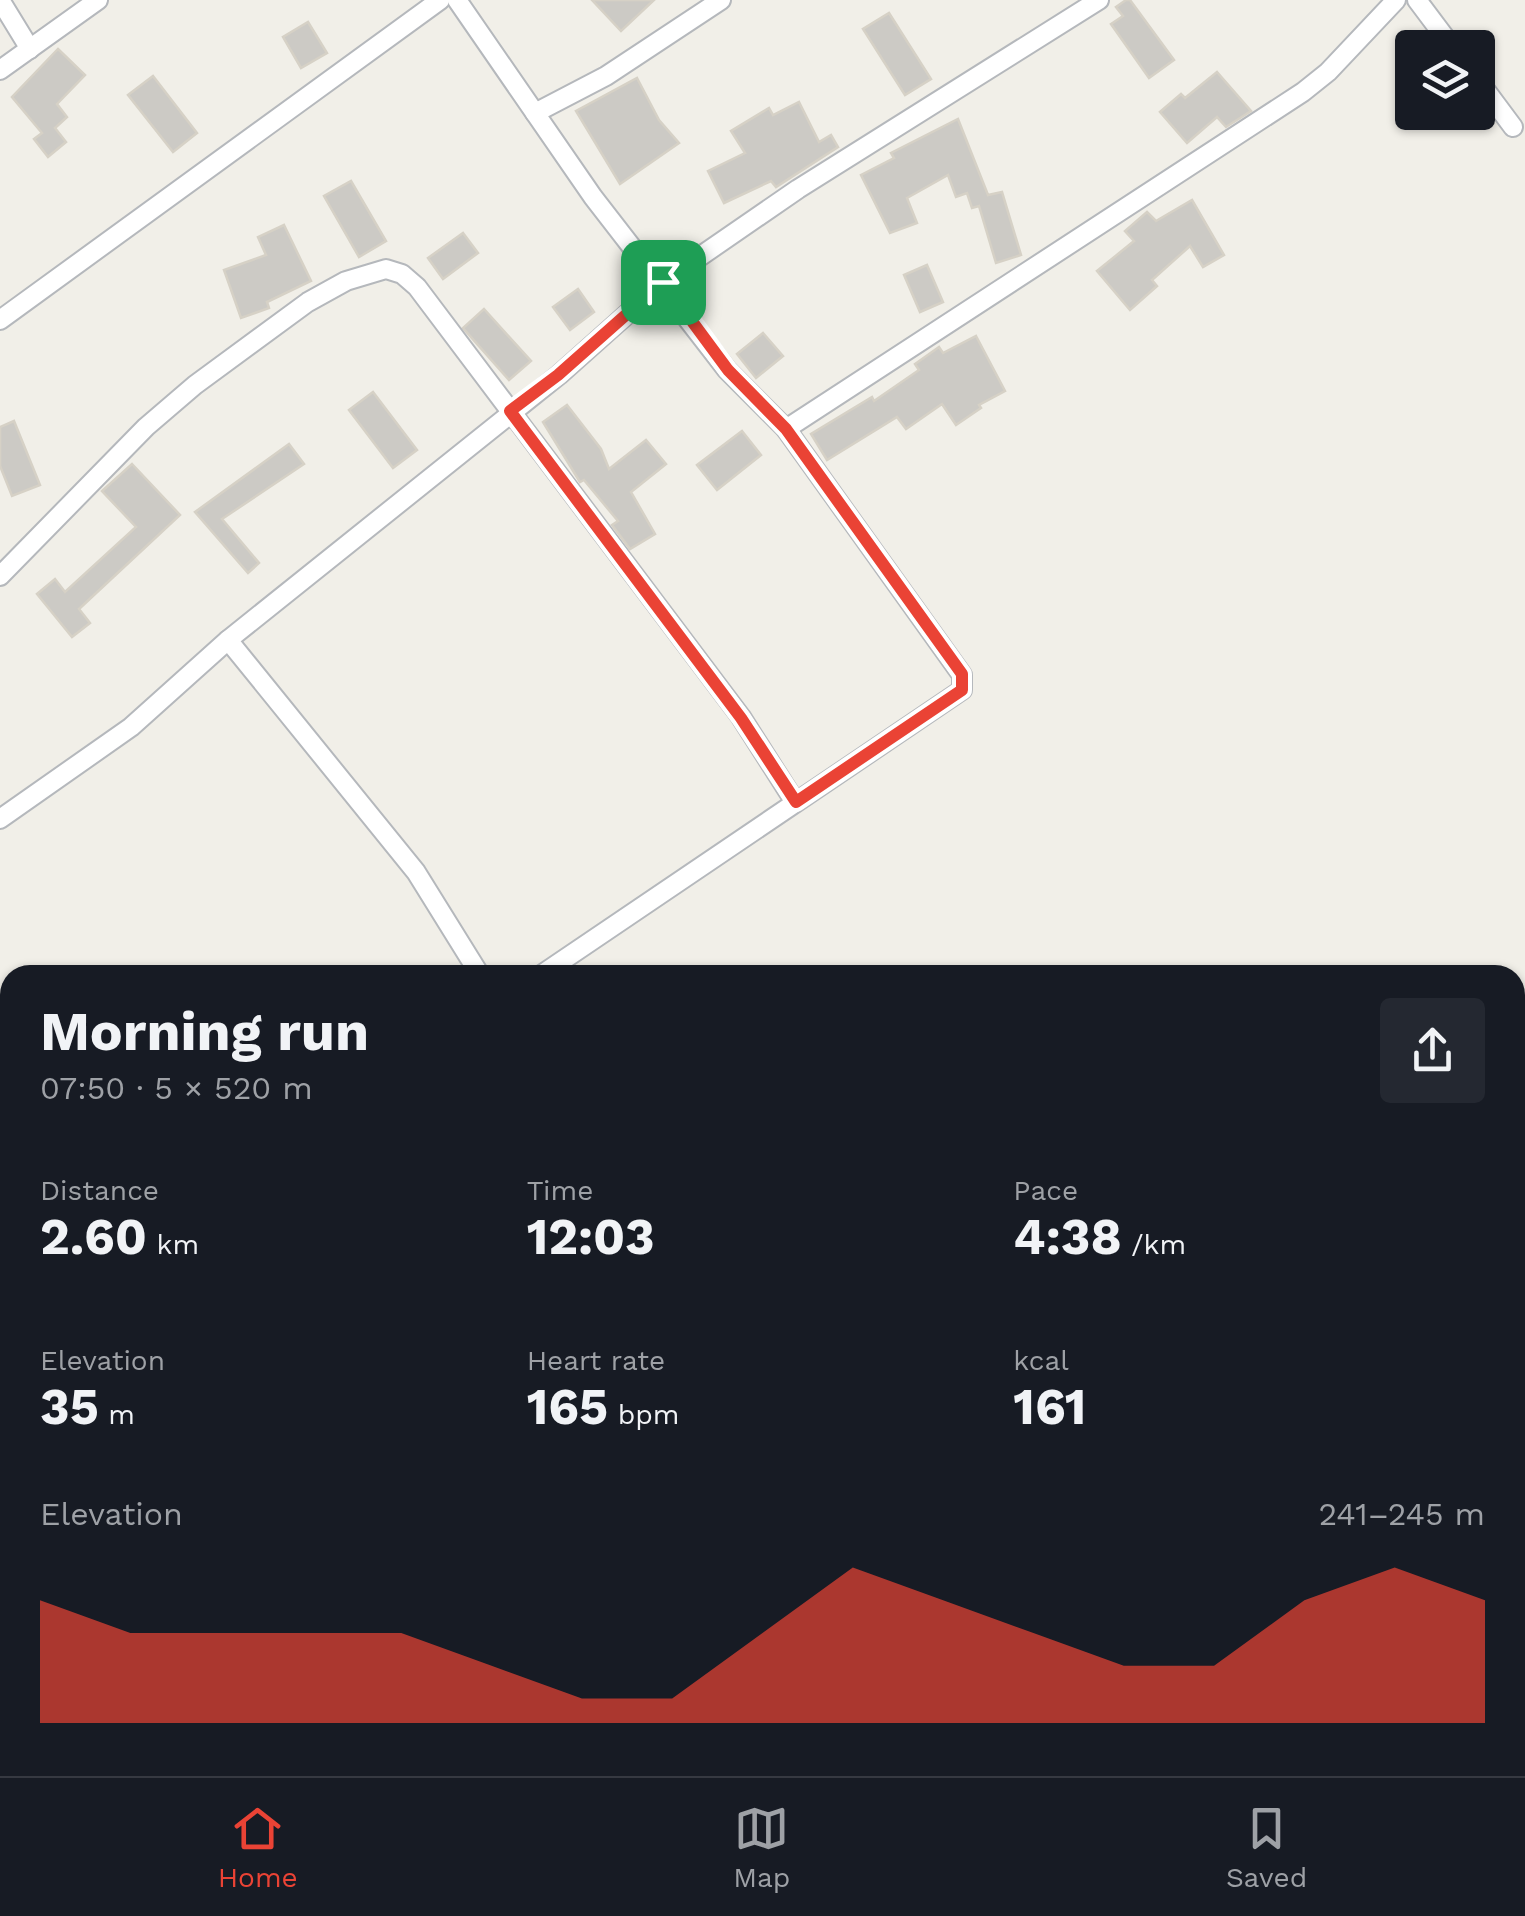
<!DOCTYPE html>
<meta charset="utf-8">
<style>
body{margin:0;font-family:"Work Sans",sans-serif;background:#242831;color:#f1f3f6;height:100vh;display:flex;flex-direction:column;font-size:38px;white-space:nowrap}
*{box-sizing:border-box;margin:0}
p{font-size:32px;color:#9ea1a6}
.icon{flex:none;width:55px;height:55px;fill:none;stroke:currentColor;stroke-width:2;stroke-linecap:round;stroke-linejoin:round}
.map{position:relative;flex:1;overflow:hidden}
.sheet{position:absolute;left:0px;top:965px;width:1525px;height:812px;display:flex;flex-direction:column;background:#171b24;border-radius:30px 30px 0 0;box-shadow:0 2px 8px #0004}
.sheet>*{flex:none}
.tools{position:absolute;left:1395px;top:30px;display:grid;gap:20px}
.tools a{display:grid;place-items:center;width:100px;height:100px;border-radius:10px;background:#171b24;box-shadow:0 2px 8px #0004;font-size:50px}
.pin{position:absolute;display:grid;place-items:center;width:85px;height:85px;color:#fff;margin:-42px;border-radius:20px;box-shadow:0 5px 15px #0006}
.round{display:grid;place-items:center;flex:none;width:105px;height:105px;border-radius:10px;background:#242831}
.headline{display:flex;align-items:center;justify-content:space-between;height:170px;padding:0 40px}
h1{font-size:55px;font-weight:700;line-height:75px}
.stats{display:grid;grid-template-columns:repeat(3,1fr);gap:15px;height:170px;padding:10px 40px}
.stats div{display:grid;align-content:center}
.stats b{font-size:50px;font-weight:700}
.stats small{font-size:28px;font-weight:400}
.stats p{font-size:28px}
.chart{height:280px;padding:20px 40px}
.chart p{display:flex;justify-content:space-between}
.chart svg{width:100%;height:180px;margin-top:10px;fill:#ea4335;opacity:.7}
.dock{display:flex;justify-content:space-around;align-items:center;height:140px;border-top:2px solid #363941;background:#171b24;font-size:28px;color:#9ea1a6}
.dock a{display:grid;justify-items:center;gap:5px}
.dock .active{color:#ea4335}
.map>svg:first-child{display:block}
.building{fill:#cccac5;stroke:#d6d1c6;stroke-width:2.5}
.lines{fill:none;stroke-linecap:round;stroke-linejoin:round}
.street-casing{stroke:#b5b8bc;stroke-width:22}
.primary-casing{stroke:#f2c960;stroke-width:35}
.street{stroke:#fff;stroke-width:18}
.primary{stroke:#fff2af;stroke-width:30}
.route-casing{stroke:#fff;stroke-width:20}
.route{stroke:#ea4335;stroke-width:12}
</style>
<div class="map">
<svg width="1525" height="1776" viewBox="0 0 1525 1776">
<rect width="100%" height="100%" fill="#f1efe8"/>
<!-- building -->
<g class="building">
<path d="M592 0H654L621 31Z"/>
<path d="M1126 0H1130L1174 60 1149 78 1111 24 1123 16 1116 7Z"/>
<path d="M889 13 931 79 905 95 863 29Z"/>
<path d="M308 22 327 53 301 68 283 37Z"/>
<path d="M58 49 85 75 57 104 67 117 55 128 66 142 48 157 34 139 42 133 12 97Z"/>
<path d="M1217 72 1251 111 1226 127 1217 117 1187 143 1160 112 1181 94 1185 98Z"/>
<path d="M153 76 197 133 173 152 128 95Z"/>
<path d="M637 78 659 120 679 143 620 184 576 111Z"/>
<path d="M799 102 819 142 831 135 838 147 776 187 771 181 724 203 708 171 745 153 731 131 769 108 773 115Z"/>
<path d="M958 119 988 195 1002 192 1021 255 996 263 979 206 972 208 967 193 956 197 948 175 907 198 917 223 890 233 861 175 894 158 891 153Z"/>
<path d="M351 181 386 241 359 257 324 196Z"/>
<path d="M1192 200 1224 255 1203 267 1190 246 1152 280 1157 286 1130 310 1097 271 1134 241 1125 231 1147 212 1156 221Z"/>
<path d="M284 225 311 281 267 302 269 308 241 318 224 270 266 255 258 237Z"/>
<path d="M463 233 478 253 443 279 428 258Z"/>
<path d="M927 265 943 302 920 312 904 275Z"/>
<path d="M578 289 594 312 570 330 553 307Z"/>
<path d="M484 309 531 361 509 380 463 328Z"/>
<path d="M763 333 783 356 756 378 737 354Z"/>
<path d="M976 336 1005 391 979 405 981 408 956 425 942 404 906 429 897 417 827 460 811 434 872 397 874 401 919 370 915 364 939 347 943 353Z"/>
<path d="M373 392 417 450 393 468 349 410Z"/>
<path d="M567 405 601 449 609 469 646 440 666 464 631 492 655 534 630 549 612 525 618 521 584 480 580 482 543 422Z"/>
<path d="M14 421 40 485 12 496 0 466V427Z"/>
<path d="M742 431 761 455 717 490 697 465Z"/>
<path d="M289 444 304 464 222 519 259 563 248 573 195 512Z"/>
<path d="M132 464 180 515 79 609 90 623 72 637 37 594 55 579 65 592 136 527 102 491Z"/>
</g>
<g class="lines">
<!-- street casing -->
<g class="street-casing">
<g id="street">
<path d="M0 0 30 49"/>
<path d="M457 0 593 197 727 370 786 429 962 675V690L541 975"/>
<path d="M1417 0 1453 48"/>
<path d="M0 70 98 0"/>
<path d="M1478 80 1513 127"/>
<path d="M535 113 606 76 721 0"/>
<path d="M0 320 440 0"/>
<path d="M786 429 1303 92 1328 72 1396 0"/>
<path d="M0 576 146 427 195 385 308 302 346 281 386 269 402 274 417 287 741 717 795 802"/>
<path d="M228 640 416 872 480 975"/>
<path d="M0 819 131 727 228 640 559 375 663 282 798 189 1099 0"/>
<path d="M1515 1020 1525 1019"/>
<path d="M1515 1340 1525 1332"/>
<path d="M0 1421 10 1414"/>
<path d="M0 1445 10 1439"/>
<path d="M1515 1467 1525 1483"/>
<path d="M0 1670 10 1663"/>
<path d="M1124 1768 1131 1776"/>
<path d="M1365 1768 1371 1776"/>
<path d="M181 1776 195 1768"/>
<path d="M927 1776 938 1768"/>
</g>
</g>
<!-- primary casing -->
<g class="primary-casing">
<g id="primary">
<path d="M0 1328 10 1343"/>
<path d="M328 1768 336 1776"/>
</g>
</g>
<!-- street -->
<use href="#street" class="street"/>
<!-- primary -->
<use href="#primary" class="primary"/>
</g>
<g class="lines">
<!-- route casing -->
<g class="route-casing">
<path id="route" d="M663 282 728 370 786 429 962 674V690L796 802 741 718 510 411 558 375Z"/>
</g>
<!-- route -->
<use href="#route" class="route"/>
</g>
</svg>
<div class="tools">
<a><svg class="icon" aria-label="layers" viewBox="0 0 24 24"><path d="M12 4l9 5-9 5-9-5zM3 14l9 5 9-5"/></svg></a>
</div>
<div class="pin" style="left:663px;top:282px;background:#1e9e55"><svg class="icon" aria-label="arrive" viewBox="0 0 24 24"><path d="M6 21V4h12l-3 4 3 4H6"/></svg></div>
<section class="sheet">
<div class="headline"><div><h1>Morning run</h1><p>07:50 · 5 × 520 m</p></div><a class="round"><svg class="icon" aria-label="share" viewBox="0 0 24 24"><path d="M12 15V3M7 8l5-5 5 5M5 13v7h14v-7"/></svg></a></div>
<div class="stats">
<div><p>Distance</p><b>2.60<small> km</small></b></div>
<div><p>Time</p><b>12:03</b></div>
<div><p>Pace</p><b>4:38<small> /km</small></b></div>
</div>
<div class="stats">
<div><p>Elevation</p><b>35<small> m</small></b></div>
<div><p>Heart rate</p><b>165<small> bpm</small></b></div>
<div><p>kcal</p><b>161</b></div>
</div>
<div class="chart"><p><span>Elevation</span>241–245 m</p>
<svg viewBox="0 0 160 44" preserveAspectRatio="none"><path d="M0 44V14L10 22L20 22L30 22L40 22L50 30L60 38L70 38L80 22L90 6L100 14L110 22L120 30L130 30L140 14L150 6L160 14V44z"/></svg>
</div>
</section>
</div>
<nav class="dock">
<a class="active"><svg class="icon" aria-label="home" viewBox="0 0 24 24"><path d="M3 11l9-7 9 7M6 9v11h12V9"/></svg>Home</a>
<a><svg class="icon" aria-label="map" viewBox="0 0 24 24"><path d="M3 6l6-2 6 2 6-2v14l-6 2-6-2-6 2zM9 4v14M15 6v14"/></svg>Map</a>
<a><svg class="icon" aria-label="saved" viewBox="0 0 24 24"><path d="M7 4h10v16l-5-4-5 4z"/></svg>Saved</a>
</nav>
